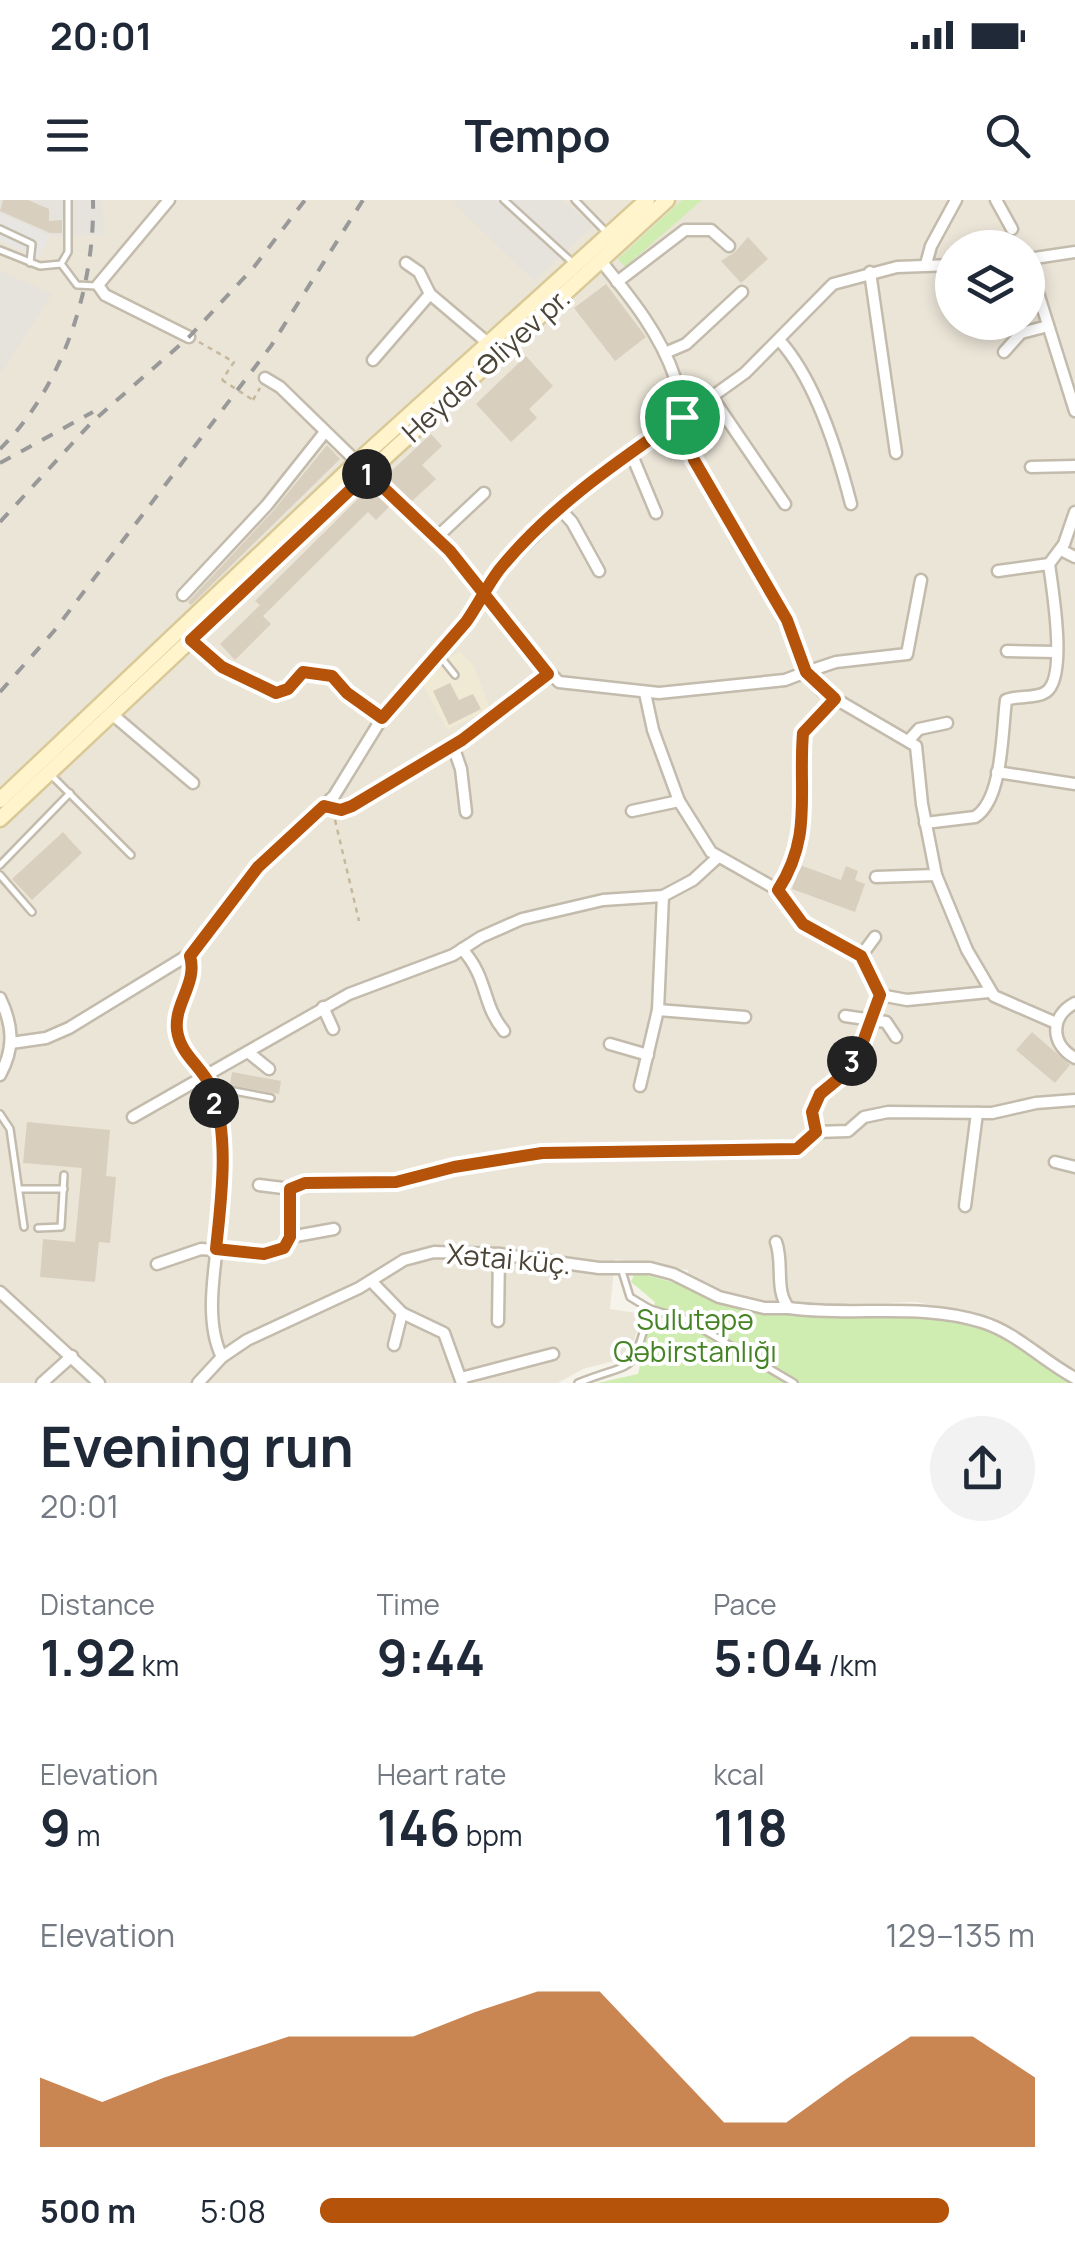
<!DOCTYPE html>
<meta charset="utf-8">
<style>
body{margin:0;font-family:Manrope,sans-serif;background:#f2f2f3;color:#1f2937;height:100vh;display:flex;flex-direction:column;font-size:38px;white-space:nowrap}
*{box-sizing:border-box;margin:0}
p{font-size:32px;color:#747a83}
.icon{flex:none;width:55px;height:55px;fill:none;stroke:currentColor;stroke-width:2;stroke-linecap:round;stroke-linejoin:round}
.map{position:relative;height:1183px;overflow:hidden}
.drawer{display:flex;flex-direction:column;background:#fff;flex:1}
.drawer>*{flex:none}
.fabs{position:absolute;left:935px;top:30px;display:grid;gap:20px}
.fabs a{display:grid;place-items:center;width:110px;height:110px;border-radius:50%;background:#fff;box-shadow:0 5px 15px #0003;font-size:50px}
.pin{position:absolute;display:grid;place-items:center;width:85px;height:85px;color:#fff;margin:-42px;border:5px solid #fff;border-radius:50%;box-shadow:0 2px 10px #0007}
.km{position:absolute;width:50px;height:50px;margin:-25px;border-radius:50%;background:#222;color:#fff;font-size:28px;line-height:50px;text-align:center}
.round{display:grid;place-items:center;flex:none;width:105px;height:105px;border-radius:52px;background:#f2f2f3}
.head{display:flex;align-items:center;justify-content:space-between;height:170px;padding:0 40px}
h1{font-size:55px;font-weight:700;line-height:75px}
.stats{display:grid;grid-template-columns:repeat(3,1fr);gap:15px;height:170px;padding:10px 40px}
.stats div{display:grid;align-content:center}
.stats b{font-size:50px;font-weight:700}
.stats small{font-size:28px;font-weight:400}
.stats p{font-size:28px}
.chart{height:280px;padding:20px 40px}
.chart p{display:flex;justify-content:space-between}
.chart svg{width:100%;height:180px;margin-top:10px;fill:#b45309;opacity:.7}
ul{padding:0 40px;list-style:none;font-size:32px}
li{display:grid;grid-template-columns:160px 120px 1fr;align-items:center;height:75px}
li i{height:25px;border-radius:12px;background:#b45309}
.status{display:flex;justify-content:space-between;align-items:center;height:70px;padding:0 50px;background:#fff;direction:ltr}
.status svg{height:28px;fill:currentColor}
header{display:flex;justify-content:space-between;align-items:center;height:130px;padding:0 40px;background:#fff;font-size:45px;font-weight:700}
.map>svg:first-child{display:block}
.residential{fill:#ebe5d8;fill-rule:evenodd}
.industrial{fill:#e6e2dc}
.education{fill:#f0e9d4}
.green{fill:#d0edb1}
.parking{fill:#e8e6e2}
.building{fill:#d9cfbf}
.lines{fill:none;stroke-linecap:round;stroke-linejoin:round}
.lane-casing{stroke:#c3bbac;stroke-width:10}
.street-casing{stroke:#c3bbac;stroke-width:15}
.secondary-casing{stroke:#d9c997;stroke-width:19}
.path{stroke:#c6b89c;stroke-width:2.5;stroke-dasharray:5 5;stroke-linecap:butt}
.lane{stroke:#fff;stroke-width:5}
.street{stroke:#fff;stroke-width:10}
.secondary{stroke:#fff4cc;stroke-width:14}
.rail{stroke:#999;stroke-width:4;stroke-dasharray:12 12;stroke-linecap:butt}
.path-bridge{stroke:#c6b89c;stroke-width:2.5;stroke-dasharray:5 5;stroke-linecap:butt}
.route-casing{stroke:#fff;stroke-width:20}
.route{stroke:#b45309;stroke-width:12}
.labels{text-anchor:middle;stroke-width:8;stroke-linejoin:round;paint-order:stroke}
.street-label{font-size:28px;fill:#4b4437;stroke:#fff}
.park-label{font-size:28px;fill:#468325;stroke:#fff}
</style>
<div class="status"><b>20:01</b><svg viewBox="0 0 49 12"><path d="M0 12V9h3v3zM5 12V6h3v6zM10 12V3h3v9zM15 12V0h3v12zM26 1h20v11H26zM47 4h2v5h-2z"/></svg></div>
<header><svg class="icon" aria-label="menu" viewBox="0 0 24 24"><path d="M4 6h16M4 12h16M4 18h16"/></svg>Tempo<svg class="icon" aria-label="search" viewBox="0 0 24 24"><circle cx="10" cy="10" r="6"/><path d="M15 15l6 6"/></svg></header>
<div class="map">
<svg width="1075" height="1183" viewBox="0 0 1075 1183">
<rect width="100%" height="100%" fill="#f6f3ea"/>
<!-- residential -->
<path class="residential" d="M0 0H1075V1170L990 1116 916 1102 772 1106 688 1083V1070L615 1059 610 1109 642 1114 629 1157 583 1169 558 1183H0ZM952 48H1028V122H952Z"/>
<!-- industrial -->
<g class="industrial">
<path d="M0 0H102L105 35 50 36 0 13Z"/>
<path d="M456 0H562L593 26 534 81 454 3Z"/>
<path d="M0 71 52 94 0 174Z"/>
</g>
<!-- education -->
<path class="education" d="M459 451 474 466 490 509 447 530 421 481Z"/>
<!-- green -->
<g class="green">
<path d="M682 0H702L625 67 618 59Z"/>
<path d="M635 1072 775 1110 911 1115 993 1130 1075 1183H597L638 1174 655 1102 631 1082Z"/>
</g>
<!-- parking -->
<path class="parking" d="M0 13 50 36 39 58 0 40Z"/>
<!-- building -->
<g class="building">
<path d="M3 0H28L49 9V21L62 20V33H50L0 11Z"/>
<path d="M748 37 768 59 741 83 721 61 735 52Z"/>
<path d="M606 84 646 137 615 161 574 108Z"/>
<path d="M526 156 553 186 529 209 537 218 511 242 476 204Z"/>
<path d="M431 234 442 246 422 265 436 279 411 302 385 277Z"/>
<path d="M327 245 340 259 191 405 188 402 273 311Z"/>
<path d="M370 287 390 306 376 320 368 312 263 416 271 424 235 460 220 444 260 405 255 401Z"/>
<path d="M450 483 459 500 473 494 481 509 449 525 433 491Z"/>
<path d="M63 632 82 653 32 700 12 679Z"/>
<path d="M800 665 841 680 846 666 858 671 855 680 865 684 855 712 792 689Z"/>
<path d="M1032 832 1070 865 1055 883 1016 850Z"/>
<path d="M232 872 281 881 279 894 230 885Z"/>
<path d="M27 922 110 930 106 976 116 977 110 1043 99 1042 95 1082 40 1077 43 1039 75 1042 82 968 23 963Z"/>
</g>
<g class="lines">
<!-- lane casing -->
<g class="lane-casing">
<g id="lane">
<path d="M504 0 573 63"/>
<path d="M575 0 606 32"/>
<path d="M0 29 32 44 30 63"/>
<path d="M0 50 40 66 61 64 68 52V0"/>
<path d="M62 65 77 85 96 86"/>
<path d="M439 455 455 475"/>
<path d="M52 576 131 655"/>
<path d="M0 665 70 593"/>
<path d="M0 675 32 712"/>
<path d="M215 892 234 891 271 898"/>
<path d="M0 914 10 929 24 1027"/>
<path d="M19 989H64"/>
<path d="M38 1028 61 1027 64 975"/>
<path d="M650 1109 687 1120 794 1183"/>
<path d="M578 1183C641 1158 629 1179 650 1109L630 1097 622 1071"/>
</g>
</g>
<!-- street casing -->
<g class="street-casing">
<g id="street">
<path d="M169 0 98 85 105 95 189 137"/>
<path d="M996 0 1012 29"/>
<path d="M1028 59 1075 52"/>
<path d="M601 61C630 97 660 133 675 178 684 205 682 233 695 260 729 333 779 395 806 472L836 462 907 454 921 380"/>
<path d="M1028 61 1075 211"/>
<path d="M406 63 419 72 430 94"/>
<path d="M926 64 931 46 956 0"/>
<path d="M870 72 896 253"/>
<path d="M617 82 685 30H711L729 46"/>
<path d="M780 141C815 180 838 253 851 304"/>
<path d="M1004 152 1021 133 1048 126"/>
<path d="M665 153 686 144 742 92"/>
<path d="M373 160 430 94 489 144"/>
<path d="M265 178 280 187 357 262"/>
<path d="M712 197 785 304"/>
<path d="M631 253 656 313"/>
<path d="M1031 267 1075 266"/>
<path d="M368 273 450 351 533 456 559 482 659 493 785 480 806 472 822 491 916 546 922 604 936 675 967 750 994 796 1056 823"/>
<path d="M560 309 572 322 599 371"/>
<path d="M437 337 484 293"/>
<path d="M1061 350 1075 357"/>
<path d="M998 371 1049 364"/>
<path d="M183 395 267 305 325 232"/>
<path d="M191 440 222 467 276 493 288 489 303 473H323"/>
<path d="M1007 451 1056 452"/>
<path d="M645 493 653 530 679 601 711 652 778 690 803 724 861 756 880 795 859 850 843 875"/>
<path d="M352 497 382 518"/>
<path d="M113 515 193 583"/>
<path d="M910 539 919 529 947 523"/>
<path d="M453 546 461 569 466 612"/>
<path d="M997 572 1075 584"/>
<path d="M324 606 341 609 352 606 453 546 548 474"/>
<path d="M632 611 679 601"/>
<path d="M925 623 975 617C1003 600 1002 530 1006 500 1018 495 1036 499 1046 492 1068 477 1052 387 1049 364L1064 344 1075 312"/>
<path d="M876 677 936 675"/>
<path d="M778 690C814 635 797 593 803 533L835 499"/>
<path d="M462 749C489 779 481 803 504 831"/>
<path d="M190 756C198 783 174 804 178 830 181 856 203 867 212 889 221 914 220 947 222 973 227 1028 197 1107 222 1157"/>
<path d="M861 756 875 737"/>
<path d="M880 795 907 800 989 792"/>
<path d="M0 798C13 825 15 848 0 875"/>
<path d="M1075 803C1050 816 1050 844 1075 858"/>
<path d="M323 807 333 829"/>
<path d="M658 810 745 817"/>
<path d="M845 816 886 822 896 837"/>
<path d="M11 843 46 838 69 828 198 749 258 667 334 596 382 518 466 422 497 373 576 294 745 173 833 84 897 67 952 65"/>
<path d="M610 844 648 855"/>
<path d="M248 852 269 869"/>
<path d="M640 886 658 810 663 696"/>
<path d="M133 917 349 794 453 755 481 737 522 719 603 700 663 696 693 680 717 658"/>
<path d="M1055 962 1075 967"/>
<path d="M259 985 291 989"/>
<path d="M965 1006 977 913"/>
<path d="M290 1037 334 1029"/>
<path d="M776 1042C784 1063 774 1091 789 1108 854 1117 918 1102 982 1122 1017 1133 1043 1161 1075 1178"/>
<path d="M157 1064 201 1049 264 1054 283 1048 290 1037 291 989 305 983 396 982 454 967 542 953 797 949 816 932 848 931 864 917 888 912 992 913 1036 903 1075 900"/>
<path d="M371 1081 402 1113 444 1133 462 1183"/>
<path d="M0 1092 99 1183"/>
<path d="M498 1121 499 1054"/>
<path d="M394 1145 402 1113"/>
<path d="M461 1178 553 1154"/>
<path d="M42 1183 72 1156"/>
<path d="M198 1183 222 1157 247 1140 359 1088 404 1060 434 1052 499 1054 599 1068H650L673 1074 719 1097 764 1108H789"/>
</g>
</g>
<!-- secondary casing -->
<g class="secondary-casing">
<g id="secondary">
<path d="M0 600 357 262 647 0"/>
<path d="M0 619 368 273 667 0"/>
</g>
</g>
<!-- path -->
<g class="path">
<path d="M199 142 234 162 222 180"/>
<path d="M253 200 260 188"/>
<path d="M332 476 344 489"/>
<path d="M335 620 359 721"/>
<path d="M813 921 820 894 834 882"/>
</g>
<!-- lane -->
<use href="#lane" class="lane"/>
<!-- street -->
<use href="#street" class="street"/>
<!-- secondary -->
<use href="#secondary" class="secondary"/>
<!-- rail -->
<g class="rail">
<path d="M0 249C63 187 95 87 93 0"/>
<path d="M0 263 93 212"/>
<path d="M0 322 92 222 189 137 254 67 305 0"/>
<path d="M0 492 54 431 271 146 363 0"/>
</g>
<!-- path-bridge -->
<path class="path-bridge" d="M222 180 253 200"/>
</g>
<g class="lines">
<!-- route casing -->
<g class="route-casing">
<path id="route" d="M682 217C617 262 549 308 499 370 487 386 478 405 466 422L382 518 347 493 332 476 303 472 288 489 276 493 222 467 191 440 368 273 450 351 548 474 462 540 352 606 341 610 324 606 258 667 190 756C198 783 174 803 177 830 180 855 203 867 212 889 230 936 221 1001 216 1049L264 1054 284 1048 290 1037V989L305 983 396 982 454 967 542 953 797 949 816 932 812 912 820 894 843 875 860 850 880 795 861 756 803 724 778 690C813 636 798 593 803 533L835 499 806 472 787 420 694 260 682 217"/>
</g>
<!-- route -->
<use href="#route" class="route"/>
</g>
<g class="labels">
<!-- street labels -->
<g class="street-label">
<text transform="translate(486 165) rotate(-42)" y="10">Heydər Əliyev pr.</text>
<text transform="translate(509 1059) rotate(5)" y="10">Xətai küç.</text>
</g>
<!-- park labels -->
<g class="park-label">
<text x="695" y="1130">Sulutəpə<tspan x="695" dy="32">Qəbirstanlığı</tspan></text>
</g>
</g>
</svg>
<div class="fabs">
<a><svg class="icon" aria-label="layers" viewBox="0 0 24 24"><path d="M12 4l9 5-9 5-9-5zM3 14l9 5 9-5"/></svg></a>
</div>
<div class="pin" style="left:682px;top:217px;background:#1e9e55"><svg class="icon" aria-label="arrive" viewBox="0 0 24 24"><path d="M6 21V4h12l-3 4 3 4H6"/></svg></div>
<b class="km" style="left:367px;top:274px">1</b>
<b class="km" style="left:214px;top:903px">2</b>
<b class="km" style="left:852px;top:861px">3</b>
</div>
<section class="drawer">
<div class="head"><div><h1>Evening run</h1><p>20:01</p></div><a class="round"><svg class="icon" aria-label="share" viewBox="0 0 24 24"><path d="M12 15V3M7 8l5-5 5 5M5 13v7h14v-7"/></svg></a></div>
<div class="stats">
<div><p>Distance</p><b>1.92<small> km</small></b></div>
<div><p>Time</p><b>9:44</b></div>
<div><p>Pace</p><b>5:04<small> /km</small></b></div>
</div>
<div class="stats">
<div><p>Elevation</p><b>9<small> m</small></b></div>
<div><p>Heart rate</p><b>146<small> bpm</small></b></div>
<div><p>kcal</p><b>118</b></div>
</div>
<div class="chart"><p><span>Elevation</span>129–135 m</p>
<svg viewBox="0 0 160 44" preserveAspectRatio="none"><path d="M0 44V27L10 33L20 27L30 22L40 17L50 17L60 17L70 11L80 6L90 6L100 22L110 38L120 38L130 27L140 17L150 17L160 27V44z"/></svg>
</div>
<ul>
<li><b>500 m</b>5:08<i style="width:88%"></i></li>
</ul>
</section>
